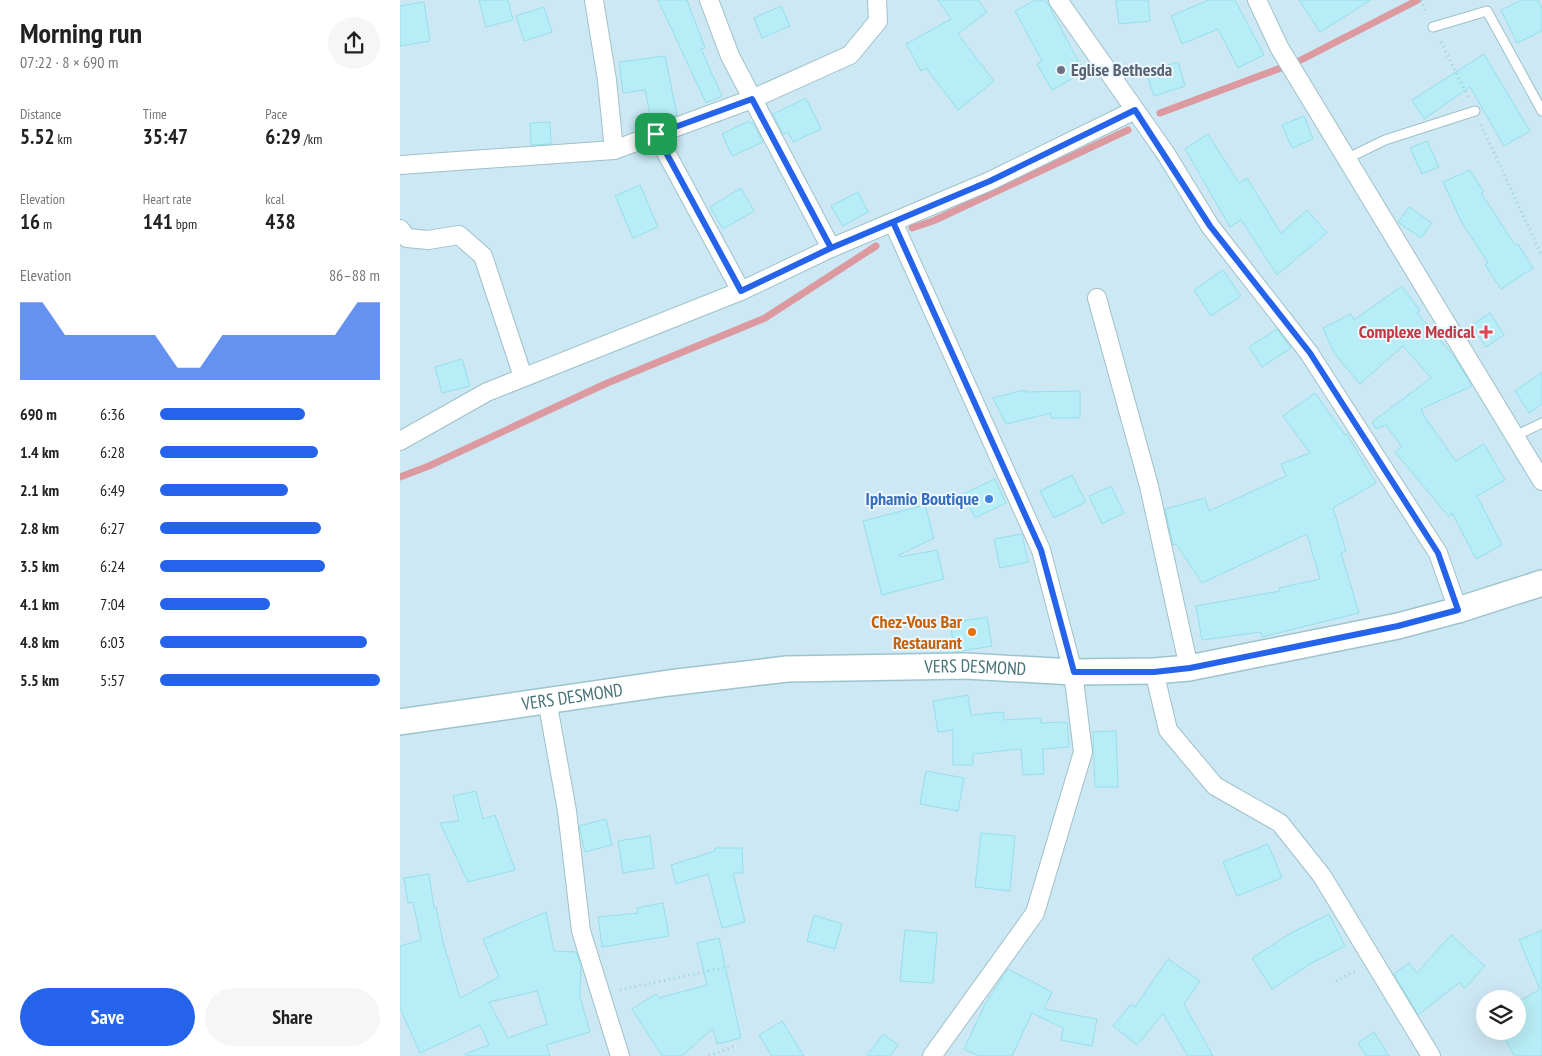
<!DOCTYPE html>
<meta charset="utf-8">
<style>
body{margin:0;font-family:"PT Sans Narrow",sans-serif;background:#f6f6f6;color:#222;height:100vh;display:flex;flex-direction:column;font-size:19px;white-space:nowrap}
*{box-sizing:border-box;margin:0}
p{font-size:16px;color:#767676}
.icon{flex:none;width:28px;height:28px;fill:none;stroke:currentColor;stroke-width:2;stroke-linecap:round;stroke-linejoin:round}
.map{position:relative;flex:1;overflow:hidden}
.panel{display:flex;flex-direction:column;background:#fff;width:400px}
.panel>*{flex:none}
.fabs{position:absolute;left:1076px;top:990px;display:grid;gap:10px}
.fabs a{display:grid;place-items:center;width:50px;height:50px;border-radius:50%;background:#fff;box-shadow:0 5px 20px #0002;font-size:25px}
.pin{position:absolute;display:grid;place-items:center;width:42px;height:42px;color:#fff;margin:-21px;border-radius:10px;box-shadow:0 2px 8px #0006}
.round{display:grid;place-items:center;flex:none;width:52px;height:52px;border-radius:26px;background:#f6f6f6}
.head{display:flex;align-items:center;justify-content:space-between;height:85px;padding:0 20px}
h1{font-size:28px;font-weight:700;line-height:38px}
.stats{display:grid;grid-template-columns:repeat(3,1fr);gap:8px;height:85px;padding:5px 20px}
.stats div{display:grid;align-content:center}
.stats b{font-size:21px;font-weight:700}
.stats small{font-size:14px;font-weight:400}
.stats p{font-size:14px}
.chart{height:140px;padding:10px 20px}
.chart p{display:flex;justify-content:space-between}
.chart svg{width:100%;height:90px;margin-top:5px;fill:#2563eb;opacity:.7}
.cta{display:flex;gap:10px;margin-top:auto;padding:10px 20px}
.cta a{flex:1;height:58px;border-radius:30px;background:#2563eb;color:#fff;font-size:20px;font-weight:700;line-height:58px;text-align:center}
.cta a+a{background:#f6f6f6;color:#222}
ul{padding:0 20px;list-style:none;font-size:16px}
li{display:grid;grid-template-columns:80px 60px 1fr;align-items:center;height:38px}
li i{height:12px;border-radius:6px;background:#2563eb}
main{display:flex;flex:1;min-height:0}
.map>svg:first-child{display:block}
.residential{fill:#cce8f4;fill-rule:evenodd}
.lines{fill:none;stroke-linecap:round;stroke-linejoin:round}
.stream{stroke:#dc99a0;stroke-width:7}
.building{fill:#b7edf6;stroke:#95dfea;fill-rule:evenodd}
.service-casing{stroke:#9fc1c9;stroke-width:11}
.minor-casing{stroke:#9fc1c9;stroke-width:20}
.secondary-casing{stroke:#9dc4cd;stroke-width:28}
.path{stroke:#9ad2db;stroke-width:3;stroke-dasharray:1 4;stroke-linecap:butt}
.service{stroke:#fff;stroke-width:9}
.minor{stroke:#fff;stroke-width:18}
.secondary{stroke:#fff;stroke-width:25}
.route-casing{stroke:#fff;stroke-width:10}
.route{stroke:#2563eb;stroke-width:6}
.worship-dot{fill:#6b7280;stroke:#eaf7ff;stroke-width:2}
.health-dot{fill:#e0444e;stroke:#eaf7ff;stroke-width:2}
.shop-dot{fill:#3f7fe0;stroke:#eaf7ff;stroke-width:2}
.food-dot{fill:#e8710a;stroke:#eaf7ff;stroke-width:2}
.labels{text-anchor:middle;stroke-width:4;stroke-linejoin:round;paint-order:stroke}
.worship-label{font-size:18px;font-weight:bold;fill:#5b616d;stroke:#eaf7ff;text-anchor:start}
.health-label{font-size:18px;font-weight:bold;fill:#be3a42;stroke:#eaf7ff;text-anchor:end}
.shop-label{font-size:18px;font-weight:bold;fill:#366cbe;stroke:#eaf7ff;text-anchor:end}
.food-label{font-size:18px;font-weight:bold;fill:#c56008;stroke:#eaf7ff;text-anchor:end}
.street-label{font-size:18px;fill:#467378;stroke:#eaf7ff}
</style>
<main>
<section class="panel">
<div class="head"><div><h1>Morning run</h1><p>07:22 · 8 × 690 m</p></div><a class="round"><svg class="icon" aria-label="share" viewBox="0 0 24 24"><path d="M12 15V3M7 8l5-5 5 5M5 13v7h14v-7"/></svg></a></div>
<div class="stats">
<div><p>Distance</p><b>5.52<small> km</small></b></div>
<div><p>Time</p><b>35:47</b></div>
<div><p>Pace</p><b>6:29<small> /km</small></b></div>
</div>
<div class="stats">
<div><p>Elevation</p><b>16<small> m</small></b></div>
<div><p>Heart rate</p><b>141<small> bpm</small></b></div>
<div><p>kcal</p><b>438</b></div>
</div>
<div class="chart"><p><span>Elevation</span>86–88 m</p>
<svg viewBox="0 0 160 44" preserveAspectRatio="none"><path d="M0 44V6L10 6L20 22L30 22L40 22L50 22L60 22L70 38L80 38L90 22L100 22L110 22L120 22L130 22L140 22L150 6L160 6V44z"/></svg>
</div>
<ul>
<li><b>690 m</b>6:36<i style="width:66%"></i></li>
<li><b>1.4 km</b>6:28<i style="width:72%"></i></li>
<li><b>2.1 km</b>6:49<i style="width:58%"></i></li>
<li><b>2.8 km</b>6:27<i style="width:73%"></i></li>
<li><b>3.5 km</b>6:24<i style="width:75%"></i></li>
<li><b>4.1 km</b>7:04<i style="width:50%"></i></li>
<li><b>4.8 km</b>6:03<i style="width:94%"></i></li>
<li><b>5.5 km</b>5:57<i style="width:100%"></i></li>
</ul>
<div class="cta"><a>Save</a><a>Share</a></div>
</section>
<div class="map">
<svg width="1142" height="1056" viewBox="0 0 1142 1056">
<rect width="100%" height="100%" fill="#e1f4fe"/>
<!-- residential -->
<path class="residential" d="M0 0H1142V1056H0ZM1085 999H1118V1031H1085Z"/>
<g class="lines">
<!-- stream -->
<g class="stream">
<path d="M760 113 897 62 1018 0"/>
<path d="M512 228 533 221 728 130"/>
<path d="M0 477 29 466 205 384 365 318 476 246"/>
</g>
</g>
<!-- building -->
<g class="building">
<path d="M79 0H108L113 20 86 27Z"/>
<path d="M258 0H287L305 48 301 49 322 96 306 103Z"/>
<path d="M538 0H578L587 12 558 34 594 81 558 110 526 68 521 71 506 44 551 19Z"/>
<path d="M635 0H646L684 72 652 90 637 64 642 61 615 11Z"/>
<path d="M716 0H748L750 21 719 24Z"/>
<path d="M809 0H835L864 55 838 68 818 29 782 44 771 16Z"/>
<path d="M899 0H971L920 32Z"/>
<path d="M1122 0H1138L1142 8V31L1117 43 1101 10Z"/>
<path d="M24 2 30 41 0 46V6Z"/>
<path d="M381 6 390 26 362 38 354 18Z"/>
<path d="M144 7 152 32 124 41 116 16Z"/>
<path d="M1084 54 1130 131 1104 146 1070 87 1024 119 1012 100Z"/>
<path d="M265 56 277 115 252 124 245 90 223 93 219 62Z"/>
<path d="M778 62 785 86 754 96 746 72Z"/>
<path d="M406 98 421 129 393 142 388 132 383 134 373 114Z"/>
<path d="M904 116 913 139 892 148 882 125Z"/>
<path d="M349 121 351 124 353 123 363 142 332 156 322 134Z"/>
<path d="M150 122 151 144 131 145 130 123Z"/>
<path d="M808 134 839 183 847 178 881 233 907 210 927 233 877 275 841 220 830 227 785 149Z"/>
<path d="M1027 141 1039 167 1022 174 1010 148Z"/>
<path d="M1070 170 1084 192 1081 193 1115 245 1118 244 1133 268 1101 289 1085 265 1088 263 1061 221 1043 182Z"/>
<path d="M240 185 258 227 233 238 215 196Z"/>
<path d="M341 188 354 211 323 229 310 207Z"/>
<path d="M458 192 468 212 443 226 431 206Z"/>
<path d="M1009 207 1032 223 1021 238 998 222Z"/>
<path d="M823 270 841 296 811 316 794 290Z"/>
<path d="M1002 286 1020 311 1017 313 1053 355 1072 386 1021 409 1024 416 1056 461 1084 444 1105 480 1077 496 1102 545 1076 559 1052 513 1049 517 995 452 1002 447 986 425 976 429 972 422 1031 378 1003 346 960 384 934 353 923 328 951 314 954 320Z"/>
<path d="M1090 313 1104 335 1086 347 1072 325Z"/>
<path d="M877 329 891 348 862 367 849 347Z"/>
<path d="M62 359 70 386 42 393 35 367Z"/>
<path d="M1142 372V404L1129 413 1115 391Z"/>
<path d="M625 390 626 392 680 391V418H651V413L606 424 593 398Z"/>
<path d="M915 393 945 435 947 434 976 483 933 508 946 551 941 553 959 613 862 637 861 632 802 640 796 606 880 591 879 588 920 579 907 534 802 583 776 544 773 545 765 509 805 498 809 511 886 476 881 464 910 453 883 416Z"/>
<path d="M672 475 686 502 654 518 640 491Z"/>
<path d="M595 479 606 503 575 518 563 494Z"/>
<path d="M711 486 724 513 702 524 689 496Z"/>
<path d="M525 505 534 538 499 555 500 557 537 550 544 579 482 595 463 521Z"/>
<path d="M622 534 628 562 600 568 594 539Z"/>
<path d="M587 617 592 646 555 652 550 623Z"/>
<path d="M568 695 571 715 603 712 604 720 641 718V723L667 722 669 747 643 749 644 774 623 775 621 749 573 754V765H553V730L538 732 533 701Z"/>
<path d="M716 731 718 787H695L693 732Z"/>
<path d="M526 771 564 778 558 811 520 804Z"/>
<path d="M76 791 83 819 95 815 115 870 68 882 40 823 59 821 53 796Z"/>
<path d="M206 819 212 845 185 852 179 826Z"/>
<path d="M581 833 615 836 610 891 575 887Z"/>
<path d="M250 836 254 868 223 873 218 841Z"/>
<path d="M868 844 882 878 837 896 823 862Z"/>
<path d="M315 848H342L343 873H333L345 922 322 928 308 874 276 884 271 865 315 851Z"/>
<path d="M29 874 34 908 36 907 43 942 60 998 99 977 83 939 146 912 154 951 176 952 181 966 180 996 190 1032 146 1045 150 1056H66L65 1054 89 1045 80 1025 20 1053 0 1008V946L21 940 13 902 8 903 4 878ZM137 991 147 1024 108 1038 89 1002Z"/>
<path d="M263 903 269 936 202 947 198 917 238 913 237 908Z"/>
<path d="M929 914 945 946 910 964 872 989 852 958 891 933Z"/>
<path d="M414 915 442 924 435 949 407 941Z"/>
<path d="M505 930 537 933 533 983 500 981Z"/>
<path d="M1142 930V1056H1114L1101 1031H1118V1002L1140 989 1119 940Z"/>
<path d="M1051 935 1085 966 1065 988 1059 983 1018 1015 994 974 1009 963 1017 973Z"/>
<path d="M319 938 341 1038 317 1044 313 1028 282 1056H262L232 1009 256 994 259 998 307 985 297 943Z"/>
<path d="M768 959 800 981 784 1004 813 1056H788L763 1014 737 1045 713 1026 731 1004 735 1007Z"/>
<path d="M608 969 652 992 644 1009 697 1019 692 1046 661 1040 663 1028 632 1013 612 1056H579L564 1049 585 1004Z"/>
<path d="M382 1021 404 1056H372L359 1035Z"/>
<path d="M974 1032 989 1056H966L958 1043Z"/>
<path d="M483 1034 498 1045 490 1056H467Z"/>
</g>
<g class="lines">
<!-- service casing -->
<g class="service-casing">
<g id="service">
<path d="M1033 27 1087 11 1142 111"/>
<path d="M946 159 985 140 1075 111"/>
<path d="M1115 436 1142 423"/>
</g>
</g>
<!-- minor casing -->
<g class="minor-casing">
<g id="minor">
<path d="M194 0 207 80 214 150"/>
<path d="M309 0 330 56 431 248"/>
<path d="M658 0 766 154 810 226 909 353 1038 553 1058 610"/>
<path d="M857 0 879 47 1142 481"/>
<path d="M256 134 341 291"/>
<path d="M0 165 214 150 352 99 450 55 478 21 477 0"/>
<path d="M493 222 641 550 673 672 683 752 635 913 532 1056"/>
<path d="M0 229 7 238 28 240 59 235 83 256 123 377"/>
<path d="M697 298 749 486 789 668"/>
<path d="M0 441 87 392 341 291 431 248 590 181 735 110"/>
<path d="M754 671 768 730 815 786 880 823 922 876 1031 1056"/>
<path d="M147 700 167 811 181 931 220 1056"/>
</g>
</g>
<!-- secondary casing -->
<g class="secondary-casing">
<g id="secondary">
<path id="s1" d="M0 722 269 683 387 669 566 666 673 672 754 671 789 668 998 626 1058 610 1142 583"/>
</g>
</g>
<!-- path -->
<g class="path">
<path d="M1021 0 1027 14"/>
<path d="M1041 42 1068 97"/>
<path d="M1081 125 1142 256"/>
<path d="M936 981 957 970"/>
<path d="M220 990 331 966"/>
<path d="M309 1056 337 1045"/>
</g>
<!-- service -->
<use href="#service" class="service"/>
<!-- minor -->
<use href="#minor" class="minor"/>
<!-- secondary -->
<use href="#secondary" class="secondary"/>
</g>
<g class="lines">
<!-- route casing -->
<g class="route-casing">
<path id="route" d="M256 134 352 99 431 248 493 222 641 550 674 672H754L790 668 998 626 1058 610 1038 553 910 353 810 226 735 110 590 181 431 248 341 291 256 134"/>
</g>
<!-- route -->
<use href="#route" class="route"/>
</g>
<!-- markers -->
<circle class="worship-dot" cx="661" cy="70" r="5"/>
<path class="health-dot" d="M1083.5 324.5h5v5h5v5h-5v5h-5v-5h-5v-5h5z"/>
<circle class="shop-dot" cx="589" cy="499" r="5"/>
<circle class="food-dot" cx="572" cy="632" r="5"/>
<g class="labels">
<!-- worship labels -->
<g class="worship-label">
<text x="671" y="76">Eglise Bethesda</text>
</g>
<!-- health labels -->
<g class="health-label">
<text x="1075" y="338">Complexe Medical</text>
</g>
<!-- shop labels -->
<g class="shop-label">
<text x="579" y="505">Iphamio Boutique</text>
</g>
<!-- food labels -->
<g class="food-label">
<text x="562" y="628">Chez-Vous Bar<tspan x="562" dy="21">Restaurant</tspan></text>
</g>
<!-- street labels -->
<g class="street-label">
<text dy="6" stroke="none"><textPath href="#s1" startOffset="579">VERS DESMOND</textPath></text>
<text dy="6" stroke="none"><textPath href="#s1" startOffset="174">VERS DESMOND</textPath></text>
</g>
</g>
</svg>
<div class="fabs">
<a><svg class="icon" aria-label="layers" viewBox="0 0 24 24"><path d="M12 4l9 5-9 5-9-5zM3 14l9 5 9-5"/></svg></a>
</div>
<div class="pin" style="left:256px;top:134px;background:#1e9e55"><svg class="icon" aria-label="arrive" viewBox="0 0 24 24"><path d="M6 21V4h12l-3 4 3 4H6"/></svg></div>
</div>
</main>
